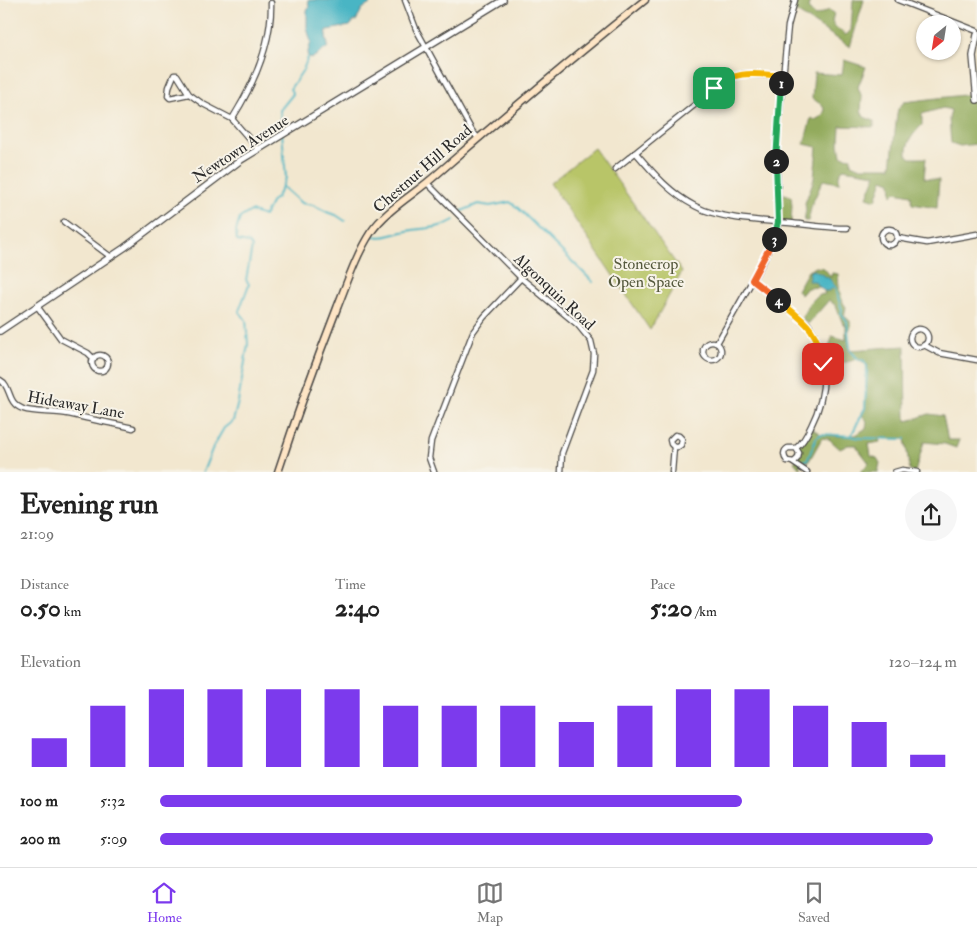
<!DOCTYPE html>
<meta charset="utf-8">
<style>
body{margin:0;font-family:"IM FELL Double Pica",serif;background:#f6f6f6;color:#222;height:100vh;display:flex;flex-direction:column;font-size:19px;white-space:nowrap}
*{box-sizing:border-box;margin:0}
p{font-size:16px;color:#767676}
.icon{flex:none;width:28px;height:28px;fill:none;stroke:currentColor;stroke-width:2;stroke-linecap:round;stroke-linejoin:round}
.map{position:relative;height:472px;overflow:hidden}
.drawer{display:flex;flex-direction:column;background:#fff;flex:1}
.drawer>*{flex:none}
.needle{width:32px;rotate:210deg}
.controls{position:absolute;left:916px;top:15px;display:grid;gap:10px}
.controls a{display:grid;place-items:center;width:45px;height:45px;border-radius:50%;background:#fff;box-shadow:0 1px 4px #0004;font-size:25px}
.pin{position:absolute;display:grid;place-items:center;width:42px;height:42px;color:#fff;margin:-21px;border-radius:10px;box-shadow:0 2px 8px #0006}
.km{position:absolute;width:25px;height:25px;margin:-12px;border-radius:50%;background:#222;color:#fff;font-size:14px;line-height:25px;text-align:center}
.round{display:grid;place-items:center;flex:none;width:52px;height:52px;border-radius:26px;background:#f6f6f6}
.overview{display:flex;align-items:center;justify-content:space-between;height:85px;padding:0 20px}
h1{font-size:28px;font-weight:700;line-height:38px}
.metrics{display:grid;grid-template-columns:repeat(3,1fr);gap:8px;height:85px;padding:5px 20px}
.metrics div{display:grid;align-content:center}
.metrics b{font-size:25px;font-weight:700}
.metrics small{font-size:14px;font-weight:400}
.metrics p{font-size:14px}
.chart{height:140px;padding:10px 20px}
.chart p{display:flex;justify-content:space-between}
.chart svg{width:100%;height:90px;margin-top:5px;stroke:#7c3aed;stroke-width:6}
ul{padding:0 20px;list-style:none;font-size:16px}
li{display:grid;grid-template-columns:80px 60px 1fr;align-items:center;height:38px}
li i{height:12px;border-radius:6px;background:#7c3aed}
.dock{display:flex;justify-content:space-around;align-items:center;height:70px;border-top:1px solid #e0e0e0;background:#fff;font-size:14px;color:#767676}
.dock a{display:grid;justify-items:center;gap:2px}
.dock .current{color:#7c3aed}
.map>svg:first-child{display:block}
.green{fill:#b8c567;stroke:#727849}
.forest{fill:#92aa5c;stroke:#5e6a44}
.water{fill:#48b5c4;stroke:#3a7078}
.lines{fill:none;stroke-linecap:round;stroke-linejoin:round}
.stream{stroke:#48b5c4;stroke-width:2}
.minor-casing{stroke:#494744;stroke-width:7}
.tertiary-casing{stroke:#494744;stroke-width:8}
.secondary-casing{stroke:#494744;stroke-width:9}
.minor{stroke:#fff;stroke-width:4.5}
.tertiary{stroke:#fff;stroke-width:5.5}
.secondary{stroke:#fee5c5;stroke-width:6}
.split-1-casing{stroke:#fff;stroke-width:10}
.split-2-casing{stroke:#fff;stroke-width:10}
.split-3-casing{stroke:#fff;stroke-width:10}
.split-4-casing{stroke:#fff;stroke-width:10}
.split-5-casing{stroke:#fff;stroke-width:10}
.split-1{stroke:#f5b400;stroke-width:6}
.split-2{stroke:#22a559;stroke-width:6}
.split-3{stroke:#22a559;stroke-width:6}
.split-4{stroke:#f0652b;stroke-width:6}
.split-5{stroke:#f5b400;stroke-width:6}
.labels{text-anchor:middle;stroke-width:4;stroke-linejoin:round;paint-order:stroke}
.street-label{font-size:16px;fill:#2b2b2b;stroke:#f7f3e8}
.park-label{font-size:16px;fill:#55593d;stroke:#f7f3e8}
</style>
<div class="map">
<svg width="977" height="472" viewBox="0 0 977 472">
<rect width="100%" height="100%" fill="#f7f3e8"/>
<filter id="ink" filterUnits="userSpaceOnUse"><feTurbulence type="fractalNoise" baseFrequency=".02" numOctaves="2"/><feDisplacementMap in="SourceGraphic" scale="10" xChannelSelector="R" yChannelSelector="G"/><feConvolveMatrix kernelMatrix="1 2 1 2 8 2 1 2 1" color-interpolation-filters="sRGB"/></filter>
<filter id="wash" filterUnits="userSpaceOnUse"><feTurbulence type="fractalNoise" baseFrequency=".0096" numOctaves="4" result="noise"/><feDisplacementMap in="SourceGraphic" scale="20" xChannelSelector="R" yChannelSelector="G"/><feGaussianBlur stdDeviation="1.12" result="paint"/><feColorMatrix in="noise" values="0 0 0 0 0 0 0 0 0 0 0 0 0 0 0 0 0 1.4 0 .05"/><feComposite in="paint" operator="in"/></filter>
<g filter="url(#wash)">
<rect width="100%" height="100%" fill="#f2e7cf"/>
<!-- green -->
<path class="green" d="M594 148 682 272 650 330 550 183Z"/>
<!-- forest -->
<g class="forest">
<path d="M795 0H810L808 8 815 16 829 10 834 13 832 21 834 26 846 35 851 30 853 0H864L850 47 792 9Z"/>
<path d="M844 60 866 67 858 87 862 98 861 111 864 117 874 121V127L840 126 839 144 841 156 851 158V164L858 167H891L897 114 898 109 904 102 972 94 977 144 960 146 951 143 949 119 951 110 943 108 922 114V125C913 134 906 142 907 155L911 158H926L924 178 939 180 937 208 912 204 911 195 896 192 892 195 891 182 883 179 876 200 867 197 876 174 843 169 839 175V183L823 180 812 204 808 221H804L806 210 805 203 814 179 817 147 804 144 811 118 815 120 822 116 825 110 821 104 812 99 814 73 842 75Z"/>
<path d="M777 192 791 196 792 206 791 223 778 222Z"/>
<path d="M816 267 824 268 831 277 832 273 838 274C839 285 839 299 846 307L844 316C858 326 847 326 848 337 848 342 850 345 850 350L905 346 906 421 911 420 929 414 943 416 948 440H959L956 448 945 444 924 442 915 472 910 471 905 439 879 438 880 442 869 444 871 456 877 458 880 463 878 472H860L869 463 857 447V445H848L840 449 829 439 822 438 809 461 800 463V469L794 462 798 458 796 448 811 428 821 434 838 436 856 435 866 428 867 421 861 414 865 408 867 364 858 359 847 362 836 363 823 368 821 354C829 351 831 343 832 336L846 340V325L843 324 836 306 829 300 808 324 802 319 808 305 818 295 825 294 823 289 820 287 807 288 801 295 797 290 808 271Z"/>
</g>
<!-- water -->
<g class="water">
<path d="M308 0H372L370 4 362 9 356 21H354L350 26 327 30 326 37 328 45 327 48 311 59 307 55 311 42 307 28V10L309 8Z"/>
<path d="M814 270 830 279 837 289 833 288 829 291H824L814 281H808L810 271Z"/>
</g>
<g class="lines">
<!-- stream -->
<g class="stream">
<path d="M283 187 301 203 313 205 329 213 336 215 345 221"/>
<path d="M462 211 478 204 490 206 510 202 518 208 593 282"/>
<path d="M372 236C384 239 395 233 407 231 423 228 440 229 454 220"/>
<path d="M851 436 860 438 905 439"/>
<path d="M801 462 808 459 816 438 821 434 851 436 865 408 867 366 864 361 858 359 850 350 847 321 841 313 842 310 835 287"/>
<path d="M203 472 213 447 224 428 233 421 238 402 248 344 246 320 239 311 249 284 246 280 252 247 249 243 237 241 236 231 240 218 251 211 264 216 272 201 277 197 286 178 280 110 293 94 290 89 303 70 308 57"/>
</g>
</g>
</g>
<g filter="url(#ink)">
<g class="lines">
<!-- minor casing -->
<g class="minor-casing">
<g id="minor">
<path d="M405 0 416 29 472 131 478 138"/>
<path d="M898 0 977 31"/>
<path d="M189 94 177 75H174L169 87 168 96 170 98 189 94 203 104 232 119 258 149"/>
<path d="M232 119C254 84 272 45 271 3"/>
<path d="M636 153C654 174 670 193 695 206 718 219 763 221 790 223 809 225 828 228 847 228"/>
<path d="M615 169 728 78 743 74 782 76"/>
<path d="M427 183 521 278 578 325 591 341 594 354 593 370 562 453 561 472"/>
<path d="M64 222 111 257"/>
<circle cx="889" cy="237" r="8"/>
<path d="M898 238 927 243 977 234"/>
<path d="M752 280 808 324C830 353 827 395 811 426 807 435 803 443 796 448H788C783 451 783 456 787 461L794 462 798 458 799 453 796 448"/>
<path d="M37 306 61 339 88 353 94 359"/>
<circle cx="919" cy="338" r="9"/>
<circle cx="712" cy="351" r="9"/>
<path d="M717 343 764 260 777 230 778 214 777 140 788 26 795 0"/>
<path d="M924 345 939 353 977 360"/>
<circle cx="100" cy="363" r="8"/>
<path d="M0 380C12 386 6 403 23 409 35 413 48 411 61 413 72 414 84 418 95 420 108 423 121 425 133 428"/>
<path d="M792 462 807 472"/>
<path d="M434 472 429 458 431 441 473 332 484 317 521 278"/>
<path d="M672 472 674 447 671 444 670 440 675 435 679 436 682 439 681 445 678 447H674"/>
<path d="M895 472 902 470 917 472"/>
</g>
</g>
<!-- tertiary casing -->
<g class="tertiary-casing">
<g id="tertiary">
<path d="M977 35 973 56 977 100"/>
<path d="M0 331 124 248 241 160 503 0"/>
</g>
</g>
<!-- secondary casing -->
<g class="secondary-casing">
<path id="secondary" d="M278 472C296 417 316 362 337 308 347 283 356 255 371 232 388 208 415 194 436 175 505 115 574 57 645 0"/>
</g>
<!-- minor -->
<use href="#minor" class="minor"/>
<!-- tertiary -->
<use href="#tertiary" class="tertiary"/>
<!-- secondary -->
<use href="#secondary" class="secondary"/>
</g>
</g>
<g class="lines" filter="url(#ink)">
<!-- split-1 casing -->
<g class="split-1-casing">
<path id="split-1" d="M714 88C737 69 755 74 782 76L781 83"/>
</g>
<!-- split-2 casing -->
<g class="split-2-casing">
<path id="split-2" d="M776 161 781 83"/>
</g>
<!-- split-3 casing -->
<g class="split-3-casing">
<path id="split-3" d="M774 239 778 222 776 161"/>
</g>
<!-- split-4 casing -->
<g class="split-4-casing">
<path id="split-4" d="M774 239 752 280 778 300"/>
</g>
<!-- split-5 casing -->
<g class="split-5-casing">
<path id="split-5" d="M778 300C804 321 818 328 823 364"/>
</g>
<!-- split-1 -->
<use href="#split-1" class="split-1"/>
<!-- split-2 -->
<use href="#split-2" class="split-2"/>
<!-- split-3 -->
<use href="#split-3" class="split-3"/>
<!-- split-4 -->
<use href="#split-4" class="split-4"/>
<!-- split-5 -->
<use href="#split-5" class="split-5"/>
</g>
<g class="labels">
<!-- street labels -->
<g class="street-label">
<text transform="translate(240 148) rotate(-33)" y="6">Newtown Avenue</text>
<text transform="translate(422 168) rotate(-41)" y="6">Chestnut Hill Road</text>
<text transform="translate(555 291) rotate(43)" y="6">Algonquin Road</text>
<text transform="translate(76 404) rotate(10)" y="6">Hideaway Lane</text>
</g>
<!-- park labels -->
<g class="park-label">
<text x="646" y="269">Stonecrop<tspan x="646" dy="18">Open Space</tspan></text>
</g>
</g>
</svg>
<div class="controls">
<a><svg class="needle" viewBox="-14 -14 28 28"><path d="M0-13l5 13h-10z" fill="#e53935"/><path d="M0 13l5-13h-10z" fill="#767676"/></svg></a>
</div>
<div class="pin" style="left:714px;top:88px;background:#1e9e55"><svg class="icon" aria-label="arrive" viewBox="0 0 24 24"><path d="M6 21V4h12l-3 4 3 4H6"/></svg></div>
<div class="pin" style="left:823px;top:364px;background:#d93025"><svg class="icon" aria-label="check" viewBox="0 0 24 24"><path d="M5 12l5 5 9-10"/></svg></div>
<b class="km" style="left:781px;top:83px">1</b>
<b class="km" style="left:776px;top:161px">2</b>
<b class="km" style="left:774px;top:239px">3</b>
<b class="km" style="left:778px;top:300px">4</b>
</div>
<section class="drawer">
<div class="overview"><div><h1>Evening run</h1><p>21:09</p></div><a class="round"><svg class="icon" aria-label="share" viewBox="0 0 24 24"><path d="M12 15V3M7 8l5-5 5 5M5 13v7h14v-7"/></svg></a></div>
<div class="metrics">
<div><p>Distance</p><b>0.50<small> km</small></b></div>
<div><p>Time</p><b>2:40</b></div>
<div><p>Pace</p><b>5:20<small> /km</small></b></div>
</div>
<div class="chart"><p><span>Elevation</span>120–124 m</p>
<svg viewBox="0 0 160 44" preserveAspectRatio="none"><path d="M5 44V30M15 44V14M25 44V6M35 44V6M45 44V6M55 44V6M65 44V14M75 44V14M85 44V14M95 44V22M105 44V14M115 44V6M125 44V6M135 44V14M145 44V22M155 44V38"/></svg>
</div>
<ul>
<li><b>100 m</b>5:32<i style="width:73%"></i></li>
<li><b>200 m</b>5:09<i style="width:97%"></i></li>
</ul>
</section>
<nav class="dock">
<a class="current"><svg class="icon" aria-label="home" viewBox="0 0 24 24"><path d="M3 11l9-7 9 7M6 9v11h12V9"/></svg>Home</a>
<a><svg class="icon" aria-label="map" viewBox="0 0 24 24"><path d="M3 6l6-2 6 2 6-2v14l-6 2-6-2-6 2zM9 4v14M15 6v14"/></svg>Map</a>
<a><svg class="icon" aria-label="saved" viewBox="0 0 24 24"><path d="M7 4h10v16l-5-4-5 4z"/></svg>Saved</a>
</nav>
